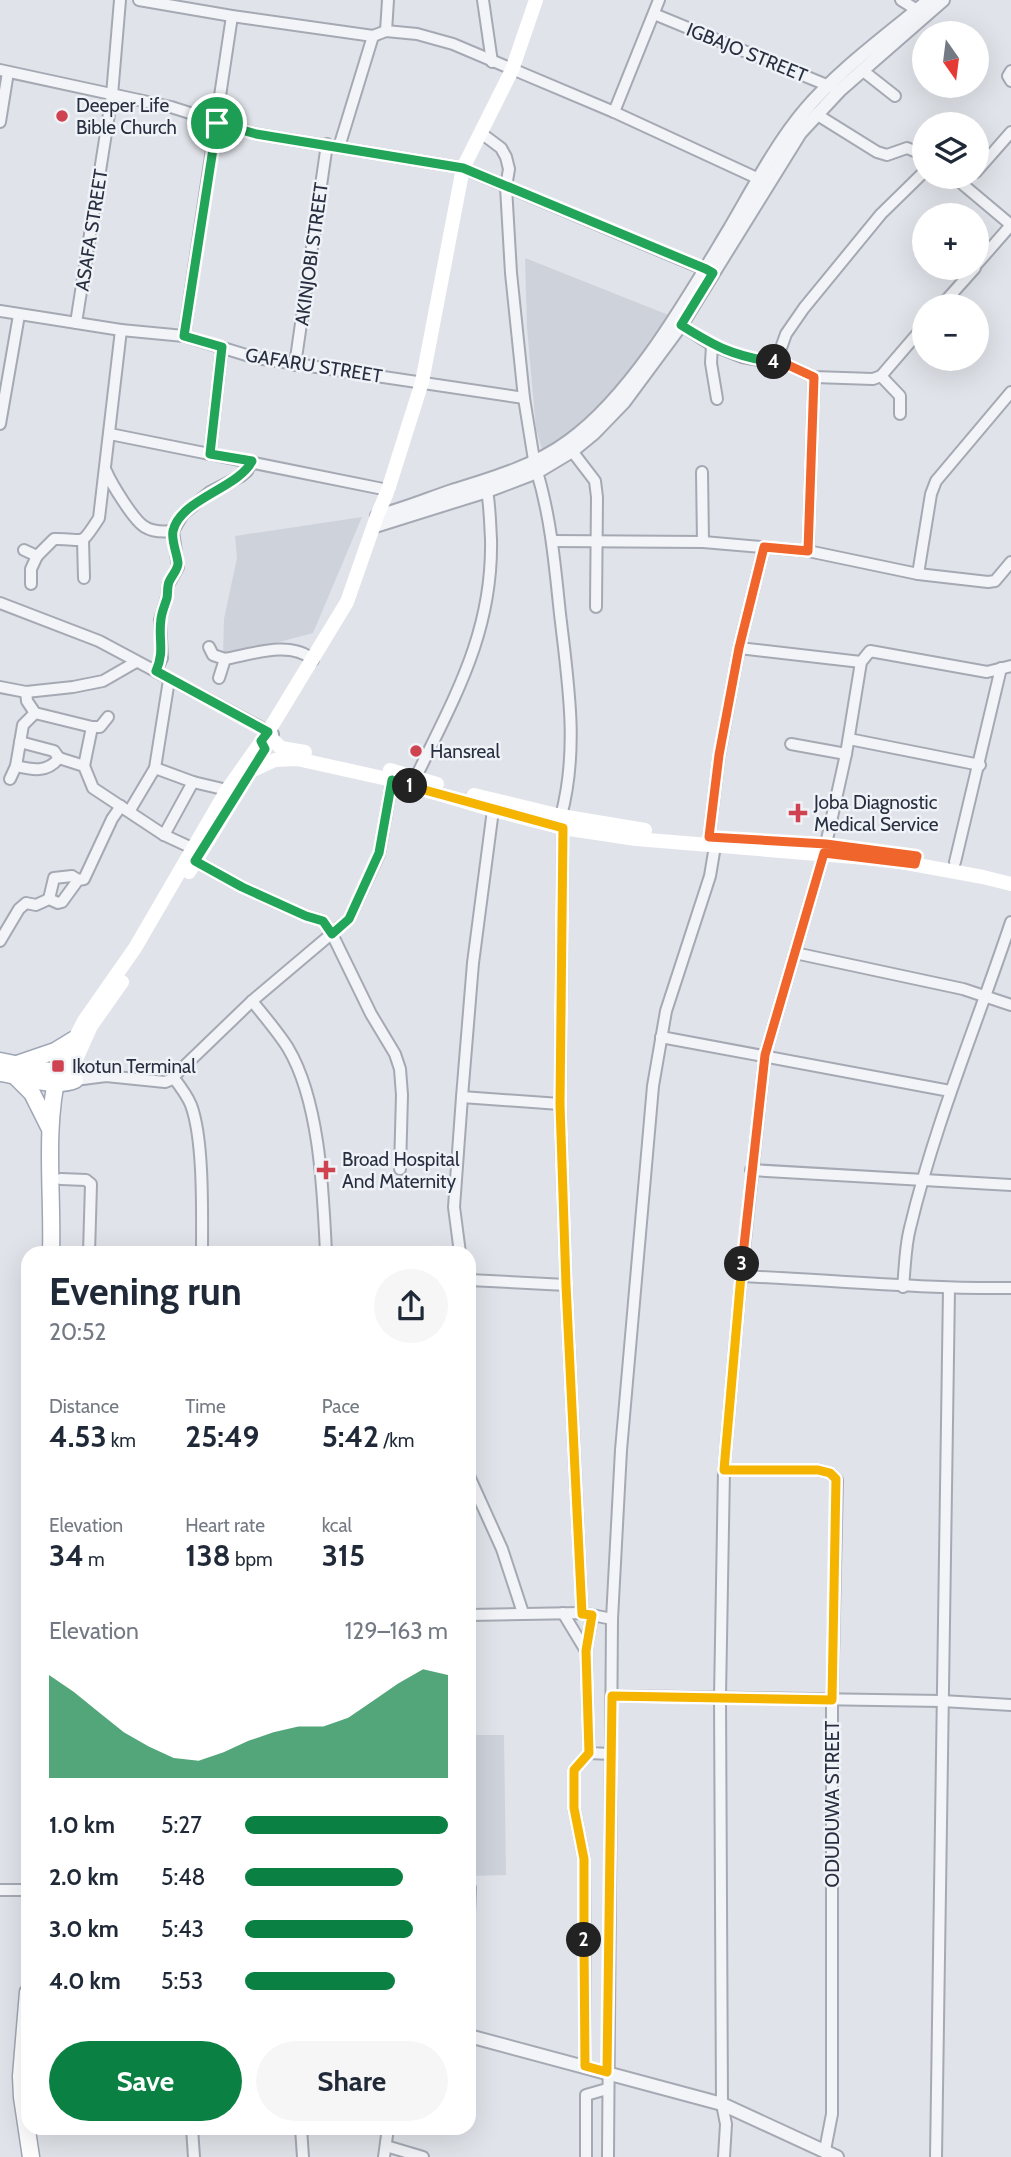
<!DOCTYPE html>
<meta charset="utf-8">
<style>
body{margin:0;font-family:Cabin,sans-serif;background:#f6f6f7;color:#1f2937;height:100vh;display:flex;flex-direction:column;font-size:26px;white-space:nowrap}
*{box-sizing:border-box;margin:0}
p{font-size:23px;color:#747a83}
.icon{flex:none;width:38px;height:38px;fill:none;stroke:currentColor;stroke-width:2;stroke-linecap:round;stroke-linejoin:round}
.map{position:relative;flex:1;overflow:hidden}
.drawer{position:absolute;left:21px;top:1246px;width:455px;height:889px;display:flex;flex-direction:column;background:#fff;border-radius:21px;box-shadow:0 7px 28px #0002}
.drawer>*{flex:none}
.needle{width:46px;rotate:166deg}
.fabs{position:absolute;left:912px;top:21px;display:grid;gap:14px}
.fabs a{display:grid;place-items:center;width:77px;height:77px;border-radius:50%;background:#fff;box-shadow:0 7px 28px #0002;font-size:35px}
.pin{position:absolute;display:grid;place-items:center;width:60px;height:60px;color:#fff;margin:-30px;border:4px solid #fff;border-radius:50%;box-shadow:0 2px 7px #0007}
.km{position:absolute;width:35px;height:35px;margin:-18px;border-radius:50%;background:#222;color:#fff;font-size:19px;line-height:35px;text-align:center}
.round{display:grid;place-items:center;flex:none;width:74px;height:74px;border-radius:37px;background:#f6f6f7}
.overview{display:flex;align-items:center;justify-content:space-between;height:119px;padding:0 28px}
h1{font-size:38px;font-weight:800;line-height:52px}
.figures{display:grid;grid-template-columns:repeat(3,1fr);gap:10px;height:119px;padding:7px 28px}
.figures div{display:grid;align-content:center}
.figures b{font-size:30px;font-weight:800}
.figures small{font-size:19px;font-weight:400}
.figures p{font-size:19px}
.chart{height:196px;padding:14px 28px}
.chart p{display:flex;justify-content:space-between}
.chart svg{width:100%;height:126px;margin-top:7px;fill:#0b8043;opacity:.7}
.button{display:flex;gap:14px;margin-top:auto;padding:14px 28px}
.button a{flex:1;height:80px;border-radius:42px;background:#0b8043;color:#fff;font-size:28px;font-weight:800;line-height:80px;text-align:center}
.button a+a{background:#f6f6f7;color:#1f2937}
ul{padding:0 28px;list-style:none;font-size:23px}
li{display:grid;grid-template-columns:112px 84px 1fr;align-items:center;height:52px}
li i{height:18px;border-radius:9px;background:#0b8043}
.map>svg:first-child{display:block}
.built{fill:#ced2db}
.lines{fill:none;stroke-linecap:round;stroke-linejoin:round}
.minor-casing{stroke:#a5a9b3;stroke-width:14}
.tertiary-casing{stroke:#a5a9b3;stroke-width:16}
.primary-casing{stroke:#9fa6b5;stroke-width:19}
.minor{stroke:#f2f4f7;stroke-width:10}
.tertiary{stroke:#f2f4f7;stroke-width:12}
.secondary{stroke:#fff;stroke-width:14}
.primary{stroke:#fff;stroke-width:16}
.split-1-casing{stroke:#fff;stroke-width:14}
.split-2-casing{stroke:#fff;stroke-width:14}
.split-3-casing{stroke:#fff;stroke-width:14}
.split-4-casing{stroke:#fff;stroke-width:14}
.split-5-casing{stroke:#fff;stroke-width:14}
.split-1{stroke:#22a559;stroke-width:9}
.split-2{stroke:#f5b400;stroke-width:9}
.split-3{stroke:#f5b400;stroke-width:9}
.split-4{stroke:#f0652b;stroke-width:9}
.split-5{stroke:#22a559;stroke-width:9}
.poi-dot{fill:#cf4350;stroke:#eff2f6;stroke-width:2.5}
.labels{text-anchor:middle;stroke-width:5;stroke-linejoin:round;paint-order:stroke}
.street-label{font-size:19px;fill:#282f40;stroke:#eff2f6}
.poi-label{font-size:19px;fill:#282f40;stroke:#eff2f6;text-anchor:start}
</style>
<div class="map">
<svg width="1011" height="2157" viewBox="0 0 1011 2157">
<rect width="100%" height="100%" fill="#e0e3e9"/>
<!-- built -->
<g class="built">
<path d="M525 258 671 316 619 388 579 430 542 450 536 428 527 328Z"/>
<path d="M362 517 313 633 223 657 224 619 237 558 235 536Z"/>
<path d="M469 1735H504L506 1875 469 1876Z"/>
</g>
<g class="lines">
<!-- minor casing -->
<g class="minor-casing">
<g id="minor">
<path d="M139 0 232 16 373 36 386 31 417 34 453 44 614 112 759 179"/>
<path d="M483 0 492 62"/>
<path d="M901 0 917 10"/>
<path d="M654 14 834 88"/>
<path d="M386 31 388 0"/>
<path d="M0 70 171 107 256 134 463 168 711 272"/>
<path d="M862 70 895 96"/>
<path d="M1011 71 1008 76 1011 81"/>
<path d="M614 112 659 0"/>
<path d="M816 114 877 152 887 155 907 148 924 155"/>
<path d="M0 122 8 72"/>
<path d="M481 133 501 148 506 157 509 169 506 187 511 273 524 398 534 460"/>
<path d="M339 147 373 36"/>
<path d="M976 172 1011 132"/>
<path d="M954 177 1011 225"/>
<path d="M976 265 1011 225"/>
<path d="M941 306 975 268"/>
<path d="M0 311 121 330 184 336 256 358 524 398"/>
<path d="M76 323 112 95 120 0"/>
<path d="M681 325 712 345 742 357 788 365 814 377 873 379 881 376 924 326"/>
<path d="M184 336 232 16"/>
<path d="M712 345 711 363 717 399"/>
<path d="M776 362 786 334 804 308 881 214 924 172"/>
<path d="M295 365 327 144"/>
<path d="M881 376 900 396V414"/>
<path d="M0 424 19 315"/>
<path d="M110 434 388 490"/>
<path d="M572 451 595 481 597 497 596 607"/>
<path d="M210 454 222 347"/>
<path d="M106 471C111 483 134 521 145 527 153 532 164 532 173 531"/>
<path d="M537 472C551 518 555 567 560 614 568 682 579 749 561 816"/>
<path d="M702 472 703 542"/>
<path d="M83 540 84 578"/>
<path d="M552 541 703 542 808 551 918 574 988 582 995 581 1011 562"/>
<path d="M24 550 37 556 54 539C86 538 79 549 99 518L121 330"/>
<path d="M808 551 814 377"/>
<path d="M918 574 931 494 936 481 1011 392"/>
<path d="M31 584V569L37 556"/>
<path d="M0 603 99 641 273 734"/>
<path d="M209 647 213 655 225 659"/>
<path d="M739 648 861 662"/>
<path d="M156 671 162 658 160 620 167 597 168 585 178 567 173 531 183 514 210 492 241 476 247 471 252 461"/>
<path d="M219 678 225 659C252 654 291 640 313 660"/>
<path d="M0 687 26 692 73 687 103 681 136 662"/>
<path d="M26 692 27 701 35 713 92 727H100L108 717"/>
<path d="M849 739 980 765"/>
<path d="M20 742 54 751 59 758"/>
<path d="M791 744 846 754"/>
<path d="M16 766 23 725 35 713"/>
<path d="M84 766 92 727"/>
<path d="M155 768 193 782 227 790"/>
<path d="M416 777C455 696 493 632 491 539 490 523 490 507 487 491"/>
<path d="M10 779 16 766C33 770 47 773 59 758L84 766 93 788 164 835 192 848"/>
<path d="M130 810 155 768 169 680"/>
<path d="M563 828 560 1104 566 1285 582 1613"/>
<path d="M164 835 193 782"/>
<path d="M709 837 719 756 739 648 764 547"/>
<path d="M826 844 846 754 861 662 870 651 987 672 1011 666"/>
<path d="M195 861 242 887 306 916 323 921 332 934 371 1014 395 1054 400 1069 402 1095 400 1169"/>
<path d="M955 862 1001 668"/>
<path d="M49 899 54 878 72 876 78 880"/>
<path d="M0 941 19 909 26 903 36 905 49 899 58 903 62 902 78 880 84 879 112 819 121 806"/>
<path d="M795 953 963 989 1011 1005"/>
<path d="M252 1001C264 1016 278 1032 288 1048 320 1102 323 1191 326 1253"/>
<path d="M661 1037 950 1091"/>
<path d="M173 1077C180 1086 187 1095 191 1105 204 1140 202 1214 202 1253"/>
<path d="M75 1080 106 1076 165 1082 170 1080 252 1001 349 919 379 854 392 780"/>
<path d="M462 1097 560 1104"/>
<path d="M751 1170 1011 1185"/>
<path d="M61 1179 86 1180 91 1184 89 1253"/>
<path d="M460 1253 454 1207 462 1097 473 963 493 810"/>
<path d="M741 1276C831 1280 921 1289 1011 1288"/>
<path d="M469 1280 566 1285"/>
<path d="M903 1287C905 1268 905 1247 910 1228 935 1123 977 1024 1011 922"/>
<path d="M724 1470H818L830 1473 837 1480 832 1700V2114L825 2150"/>
<path d="M469 1476 502 1549 523 1613"/>
<path d="M563 1613 586 1651"/>
<path d="M469 1615 582 1613 612 1619"/>
<path d="M592 1615 586 1651 589 1753 611 1754"/>
<path d="M612 1696 942 1701 1011 1705"/>
<path d="M0 1890H28"/>
<path d="M469 1914 470 1888"/>
<path d="M585 2066 584 1859 574 1808V1770L589 1753"/>
<path d="M192 2128 194 2157"/>
<path d="M301 2128 303 2157"/>
<path d="M386 2146 423 2157"/>
<path d="M384 2157 388 2128"/>
<path d="M586 2157V2095L607 2089"/>
<path d="M608 2157 612 1619 621 1450 653 1086 666 1011 710 876 715 846"/>
<path d="M724 2157 726 2124 722 2104 720 1697 724 1470 741 1276 765 1055 824 853"/>
<path d="M936 2157 949 1289"/>
</g>
</g>
<!-- tertiary casing -->
<g class="tertiary-casing">
<g id="tertiary">
<path d="M377 516C402 510 428 499 452 491 491 479 536 466 569 441 633 395 688 298 729 230 752 191 776 144 806 109 841 68 888 35 929 0"/>
<path d="M375 526 487 491 537 472 572 451 594 433 624 402 681 325 800 133 840 90 943 0"/>
<path d="M469 2036 722 2104 837 2157"/>
</g>
</g>
<!-- primary casing -->
<g class="primary-casing">
<g id="primary">
<path d="M0 1061 69 1075 75 1080C54 1089 23 1076 0 1073"/>
<path d="M17 1064 55 1051 73 1040"/>
<path d="M14 1075 32 1093 49 1127"/>
<path d="M51 1253C53 1194 44 1130 58 1072"/>
<path d="M28 1992 21 2076 22 2097 31 2157"/>
</g>
</g>
<!-- minor -->
<use href="#minor" class="minor"/>
<!-- tertiary -->
<use href="#tertiary" class="tertiary"/>
<!-- secondary -->
<g class="secondary">
<path d="M271 738 281 748 305 752"/>
<path d="M390 770 437 784"/>
<path d="M251 771 275 760 297 759 392 780 493 810 563 828 636 839 890 860 983 877 1011 884"/>
<path d="M474 795 561 816 645 830"/>
<path d="M189 872 246 779"/>
<path d="M58 1072 84 1021 135 948 227 790 268 732 347 602 377 516 388 490 422 382 463 168 512 70 536 0"/>
<path d="M69 1075 91 1026 122 982"/>
</g>
<!-- primary -->
<use href="#primary" class="primary"/>
</g>
<g class="lines">
<!-- split-1 casing -->
<g class="split-1-casing">
<path id="split-1" d="M217 123 184 336 222 347 210 454 252 461C239 488 180 499 173 531 171 540 177 553 178 563 178 570 172 575 169 582 167 587 168 593 167 598 165 605 162 611 161 619 158 639 165 651 156 671L268 732 261 741 265 749 195 861 242 887 306 916 323 921 332 934 349 919 379 853 392 780 410 786"/>
</g>
<!-- split-2 casing -->
<g class="split-2-casing">
<path id="split-2" d="M410 786 563 828 560 1104 566 1285 582 1614 592 1615 586 1651 589 1753 574 1770V1808L584 1859V1940"/>
</g>
<!-- split-3 casing -->
<g class="split-3-casing">
<path id="split-3" d="M584 1940 585 2066 607 2072 612 1696 832 1700 836 1479 830 1473 818 1470H724L742 1264"/>
</g>
<!-- split-4 casing -->
<g class="split-4-casing">
<path id="split-4" d="M742 1264 765 1055 824 853 915 864 917 856 826 844 709 837 719 755 739 648 764 547 808 551 814 377 788 365 774 362"/>
</g>
<!-- split-5 casing -->
<g class="split-5-casing">
<path id="split-5" d="M217 123 256 134 463 168 706 269 713 273 681 325C716 347 733 356 774 362"/>
</g>
<!-- split-1 -->
<use href="#split-1" class="split-1"/>
<!-- split-2 -->
<use href="#split-2" class="split-2"/>
<!-- split-3 -->
<use href="#split-3" class="split-3"/>
<!-- split-4 -->
<use href="#split-4" class="split-4"/>
<!-- split-5 -->
<use href="#split-5" class="split-5"/>
</g>
<!-- markers -->
<g class="poi-dot">
<circle cx="62" cy="116" r="7"/>
<circle cx="416" cy="751" r="7"/>
<path d="M794.5 802.5h7v7h7v7h-7v7h-7v-7h-7v-7h7z"/>
<rect x="51" y="1059" width="14" height="14" rx="3.5"/>
<path d="M322.5 1159.5h7v7h7v7h-7v7h-7v-7h-7v-7h7z"/>
</g>
<g class="labels">
<!-- street labels -->
<g class="street-label">
<text transform="translate(747 52) rotate(22)" y="7">IGBAJO STREET</text>
<text transform="translate(91 230) rotate(-81)" y="7">ASAFA STREET</text>
<text transform="translate(311 254) rotate(-82)" y="7">AKINJOBI STREET</text>
<text transform="translate(314 365) rotate(9)" y="7">GAFARU STREET</text>
<text transform="translate(832 1804) rotate(-90)" y="7">ODUDUWA STREET</text>
</g>
<!-- poi labels -->
<g class="poi-label">
<text x="76" y="112">Deeper Life<tspan x="76" dy="22">Bible Church</tspan></text>
<text x="430" y="758">Hansreal</text>
<text x="814" y="809">Joba Diagnostic<tspan x="814" dy="22">Medical Service</tspan></text>
<text x="72" y="1073">Ikotun Terminal</text>
<text x="342" y="1166">Broad Hospital<tspan x="342" dy="22">And Maternity</tspan></text>
</g>
</g>
</svg>
<div class="fabs">
<a><svg class="needle" viewBox="-14 -14 28 28"><path d="M0-13l5 13h-10z" fill="#e53935"/><path d="M0 13l5-13h-10z" fill="#747a83"/></svg></a>
<a><svg class="icon" aria-label="layers" viewBox="0 0 24 24"><path d="M12 4l9 5-9 5-9-5zM3 14l9 5 9-5"/></svg></a>
<a>+</a>
<a>−</a>
</div>
<div class="pin" style="left:217px;top:123px;background:#1e9e55"><svg class="icon" aria-label="arrive" viewBox="0 0 24 24"><path d="M6 21V4h12l-3 4 3 4H6"/></svg></div>
<b class="km" style="left:410px;top:786px">1</b>
<b class="km" style="left:584px;top:1940px">2</b>
<b class="km" style="left:742px;top:1264px">3</b>
<b class="km" style="left:774px;top:362px">4</b>
<section class="drawer">
<div class="overview"><div><h1>Evening run</h1><p>20:52</p></div><a class="round"><svg class="icon" aria-label="share" viewBox="0 0 24 24"><path d="M12 15V3M7 8l5-5 5 5M5 13v7h14v-7"/></svg></a></div>
<div class="figures">
<div><p>Distance</p><b>4.53<small> km</small></b></div>
<div><p>Time</p><b>25:49</b></div>
<div><p>Pace</p><b>5:42<small> /km</small></b></div>
</div>
<div class="figures">
<div><p>Elevation</p><b>34<small> m</small></b></div>
<div><p>Heart rate</p><b>138<small> bpm</small></b></div>
<div><p>kcal</p><b>315</b></div>
</div>
<div class="chart"><p><span>Elevation</span>129–163 m</p>
<svg viewBox="0 0 160 44" preserveAspectRatio="none"><path d="M0 44V8L10 14L20 21L30 28L40 33L50 37L60 38L70 35L80 31L90 28L100 26L110 26L120 23L130 17L140 11L150 6L160 8V44z"/></svg>
</div>
<ul>
<li><b>1.0 km</b>5:27<i style="width:100%"></i></li>
<li><b>2.0 km</b>5:48<i style="width:78%"></i></li>
<li><b>3.0 km</b>5:43<i style="width:83%"></i></li>
<li><b>4.0 km</b>5:53<i style="width:74%"></i></li>
</ul>
<div class="button"><a>Save</a><a>Share</a></div>
</section>
</div>
